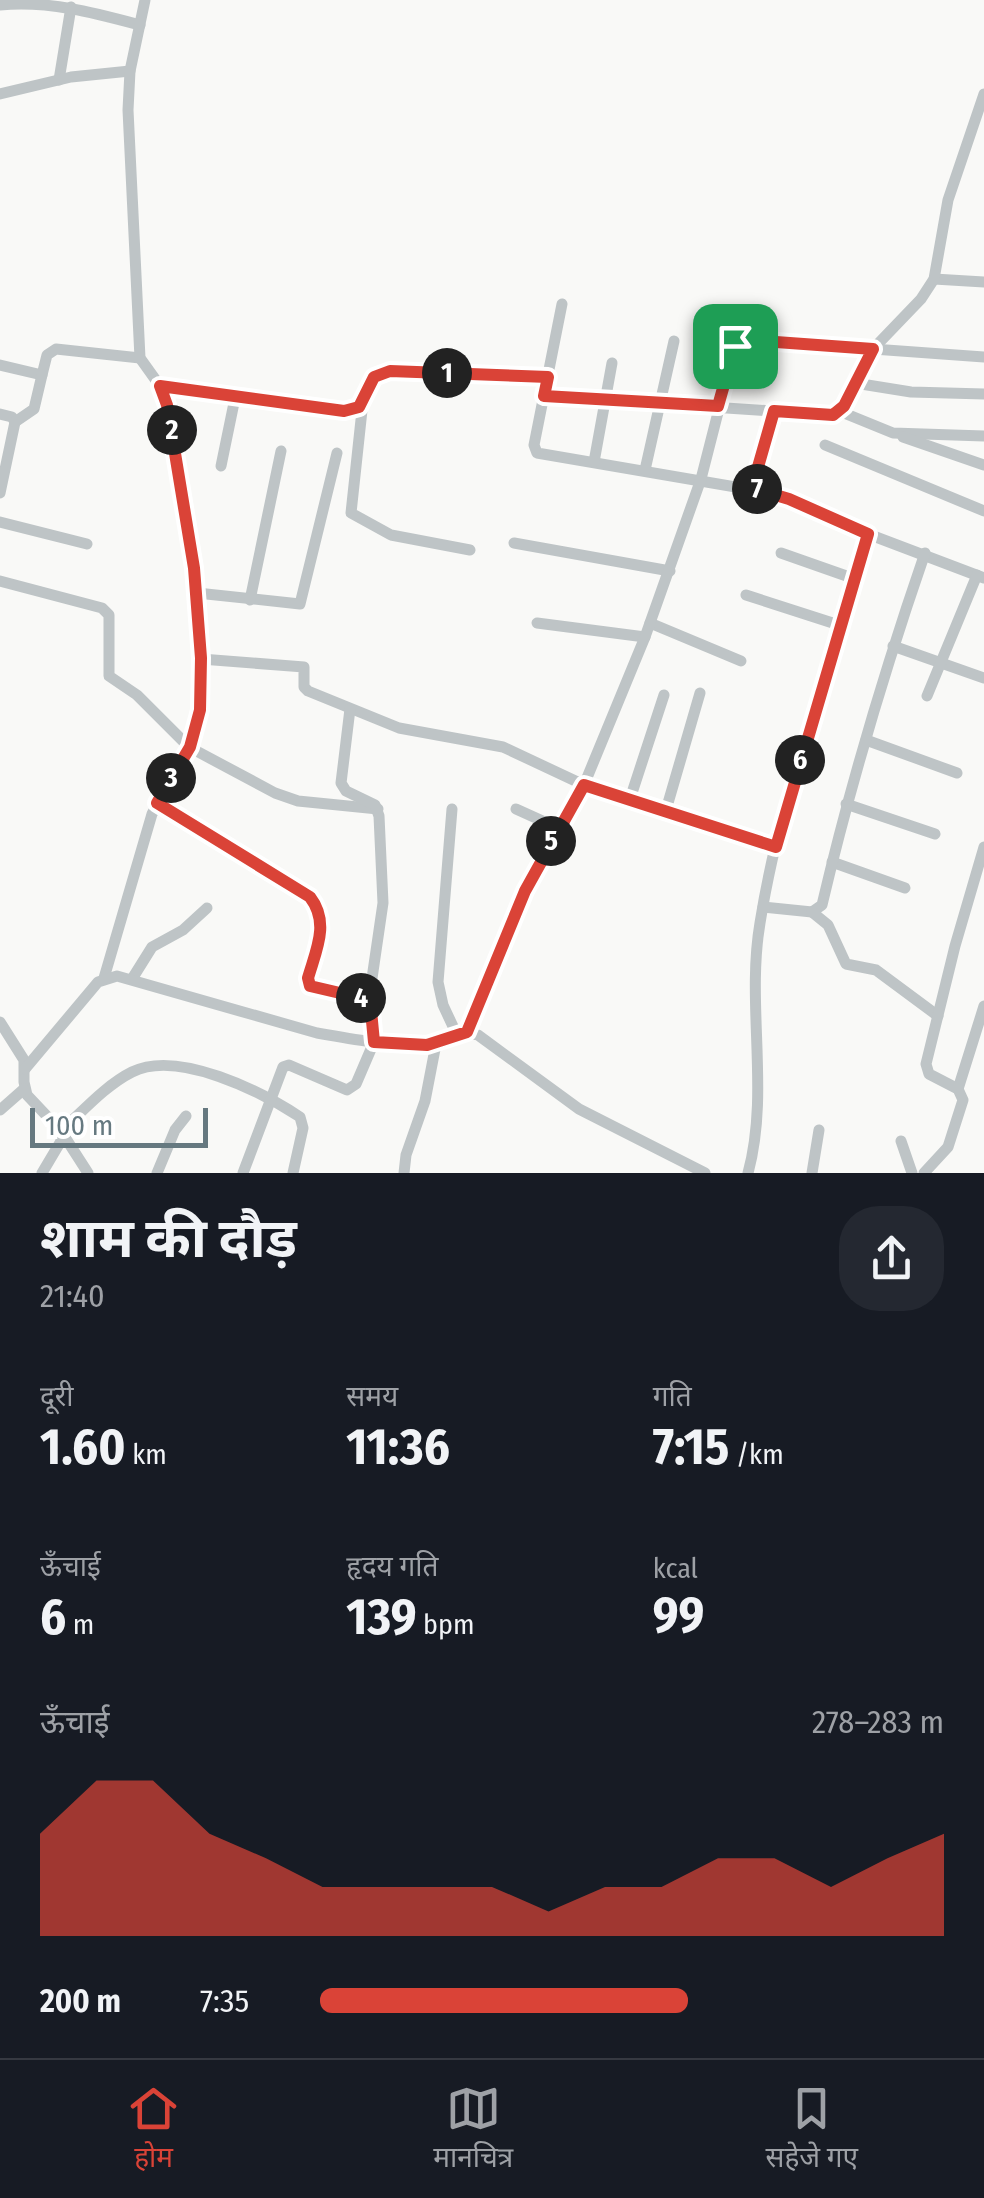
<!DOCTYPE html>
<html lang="hi">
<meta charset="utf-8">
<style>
body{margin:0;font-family:"Fira Sans Condensed","Noto Sans Devanagari",sans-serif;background:#242831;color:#f1f3f6;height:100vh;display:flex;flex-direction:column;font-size:38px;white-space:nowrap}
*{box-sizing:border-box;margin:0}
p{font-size:32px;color:#9ea1a6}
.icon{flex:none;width:55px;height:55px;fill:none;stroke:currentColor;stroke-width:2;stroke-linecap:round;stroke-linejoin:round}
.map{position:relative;height:1173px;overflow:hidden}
.details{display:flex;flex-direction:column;background:#171b24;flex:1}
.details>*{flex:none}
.scale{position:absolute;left:30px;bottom:25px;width:178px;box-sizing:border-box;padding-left:10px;border:5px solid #667980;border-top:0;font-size:28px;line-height:35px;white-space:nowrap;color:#667980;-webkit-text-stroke:8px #fff;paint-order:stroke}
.pin{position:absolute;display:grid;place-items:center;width:85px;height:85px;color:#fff;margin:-42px;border-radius:20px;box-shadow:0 5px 15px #0006}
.km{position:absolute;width:50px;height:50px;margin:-25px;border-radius:50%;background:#222;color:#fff;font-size:28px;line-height:50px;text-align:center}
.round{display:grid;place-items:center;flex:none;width:105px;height:105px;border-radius:40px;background:#242831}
.headline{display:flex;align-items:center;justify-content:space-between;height:170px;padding:0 40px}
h1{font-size:55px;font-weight:700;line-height:75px}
.metrics{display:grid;grid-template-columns:repeat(3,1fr);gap:15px;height:170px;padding:10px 40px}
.metrics div{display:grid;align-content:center}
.metrics b{font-size:50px;font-weight:700}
.metrics small{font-size:28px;font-weight:400}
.metrics p{font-size:28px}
.chart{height:280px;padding:20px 40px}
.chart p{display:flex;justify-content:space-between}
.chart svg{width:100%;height:180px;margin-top:10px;fill:#da4337;opacity:.7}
ul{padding:0 40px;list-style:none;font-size:32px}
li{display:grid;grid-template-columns:160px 120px 1fr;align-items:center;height:75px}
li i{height:25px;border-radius:12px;background:#da4337}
.dock{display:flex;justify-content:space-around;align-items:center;height:140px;border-top:2px solid #363941;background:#171b24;font-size:28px;color:#9ea1a6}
.dock a{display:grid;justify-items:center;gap:5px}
.dock .current{color:#da4337}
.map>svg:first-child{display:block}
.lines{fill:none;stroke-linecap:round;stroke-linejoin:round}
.minor{stroke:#bec4c6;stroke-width:11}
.route-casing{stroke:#fff;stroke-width:20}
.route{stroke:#da4337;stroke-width:12}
</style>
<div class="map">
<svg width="984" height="1173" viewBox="0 0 984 1173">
<rect width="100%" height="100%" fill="#f9f9f7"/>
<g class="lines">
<!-- minor -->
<g class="minor">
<path d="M0 5C47 0 95 13 140 25"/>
<path d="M59 80 71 7"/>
<path d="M0 94 71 77 130 71"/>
<path d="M934 279 984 282"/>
<path d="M562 304 534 445 537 453 776 494 868 534 984 578"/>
<path d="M0 365 42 375 47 355 56 349 140 358"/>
<path d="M855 383 911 392 984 394"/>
<path d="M160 386 344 411 359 407 374 377 390 371 548 377"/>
<path d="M545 396 833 415 844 406 873 349 921 299 934 279 948 200 984 94"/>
<path d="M363 401 351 513 391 535 470 550"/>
<path d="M839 411 893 433 984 436"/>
<path d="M0 414 12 417 15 422 0 493"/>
<path d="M15 422 34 409 42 375"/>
<path d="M903 437 984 465"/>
<path d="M825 445 984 511"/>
<path d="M594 462 612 363"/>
<path d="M221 466 235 398"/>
<path d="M645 470 674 341"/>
<path d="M753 488 774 411"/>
<path d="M0 522 87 544"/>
<path d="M514 543 670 571"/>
<path d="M781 553 855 579"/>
<path d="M0 581 102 608 109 615V676L137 695 189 747 275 793 298 801 378 809"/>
<path d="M197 593 300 604 337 453"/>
<path d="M746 595 842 626"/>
<path d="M250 600 281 451"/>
<path d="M537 623 645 637"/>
<path d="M650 623 741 661"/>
<path d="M893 646 984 678"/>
<path d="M201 659 304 667V687L308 691 399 728 503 747 584 785 776 847"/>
<path d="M927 696 977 575"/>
<path d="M866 740 957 773"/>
<path d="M630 799 664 695"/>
<path d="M157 803 297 886C334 917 320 937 309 978L310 986 370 1000"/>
<path d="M846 804 935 834"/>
<path d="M452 809 438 982 443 1005 457 1035"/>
<path d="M516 809 558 828"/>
<path d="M666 810 700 693"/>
<path d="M832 862 905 888"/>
<path d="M763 907 812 912 822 905C850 786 885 669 925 553"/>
<path d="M812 912 828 925 846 964 876 970 938 1016"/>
<path d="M104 978 152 814 189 747 199 710 201 659 194 568 167 405 160 386 140 358 128 110 130 71 145 0"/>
<path d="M132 979 152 947 183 930 207 908"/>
<path d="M0 1022 24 1060V1082L27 1095 61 1131V1141L42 1173"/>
<path d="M467 1032 525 891 584 785 645 637 701 479 735 346 762 341 984 357"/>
<path d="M25 1069 98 982 117 976 317 1033C352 1039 388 1046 423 1045 444 1045 457 1030 478 1035L579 1109 705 1173"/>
<path d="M958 1089 984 1006"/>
<path d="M0 1110 24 1089"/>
<path d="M901 1141 912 1173"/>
<path d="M88 1173 61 1131C83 1111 106 1085 132 1072 178 1049 262 1092 300 1117L303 1128 293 1173"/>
<path d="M157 1173 175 1130 186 1116"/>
<path d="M243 1173 283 1067 289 1065 347 1090 356 1084 374 1042 370 992 383 903 379 816 375 805 346 791 341 783 350 709"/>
<path d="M404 1173 406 1155 425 1101 436 1044"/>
<path d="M748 1173C770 1092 746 1005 760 923 781 790 832 662 868 534"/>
<path d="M812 1173 819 1130"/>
<path d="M924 1173 948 1147 963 1100 958 1089 929 1074 926 1064 955 946 984 847"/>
</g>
</g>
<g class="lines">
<!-- route casing -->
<g class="route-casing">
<path id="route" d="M762 341 873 349 844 406 833 415 774 411 752 488 789 499 868 534 776 847 584 785 525 891 467 1032 427 1045 374 1042 370 1000 310 986 308 978C316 950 330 923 310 897L157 803 190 747 200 710 201 658 194 568 167 405 160 386 344 411 359 407 374 377 390 371 548 377 544 396 718 406 735 346Z"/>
</g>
<!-- route -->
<use href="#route" class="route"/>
</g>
</svg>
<div class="scale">100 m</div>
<div class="pin" style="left:735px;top:346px;background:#1e9e55"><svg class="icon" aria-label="arrive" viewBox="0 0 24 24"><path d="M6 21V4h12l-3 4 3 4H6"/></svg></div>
<b class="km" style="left:447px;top:373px">1</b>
<b class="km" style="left:172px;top:430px">2</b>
<b class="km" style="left:171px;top:778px">3</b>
<b class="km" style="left:361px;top:998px">4</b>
<b class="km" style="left:551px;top:841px">5</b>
<b class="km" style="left:800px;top:760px">6</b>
<b class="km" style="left:757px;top:489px">7</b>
</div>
<section class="details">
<div class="headline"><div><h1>शाम की दौड़</h1><p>21:40</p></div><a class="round"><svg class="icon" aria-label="share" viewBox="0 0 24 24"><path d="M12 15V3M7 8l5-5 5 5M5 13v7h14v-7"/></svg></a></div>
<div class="metrics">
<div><p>दूरी</p><b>1.60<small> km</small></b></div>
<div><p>समय</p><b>11:36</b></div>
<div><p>गति</p><b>7:15<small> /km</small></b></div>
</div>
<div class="metrics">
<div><p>ऊँचाई</p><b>6<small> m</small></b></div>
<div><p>हृदय गति</p><b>139<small> bpm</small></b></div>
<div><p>kcal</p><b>99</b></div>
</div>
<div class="chart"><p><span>ऊँचाई</span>278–283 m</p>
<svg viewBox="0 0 160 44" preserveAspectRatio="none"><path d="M0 44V19L10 6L20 6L30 19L40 25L50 32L60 32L70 32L80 32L90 38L100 32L110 32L120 25L130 25L140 32L150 25L160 19V44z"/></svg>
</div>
<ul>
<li><b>200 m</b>7:35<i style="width:59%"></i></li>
</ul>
</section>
<nav class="dock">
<a class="current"><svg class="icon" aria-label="home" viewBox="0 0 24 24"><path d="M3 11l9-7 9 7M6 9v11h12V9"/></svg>होम</a>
<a><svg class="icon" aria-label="map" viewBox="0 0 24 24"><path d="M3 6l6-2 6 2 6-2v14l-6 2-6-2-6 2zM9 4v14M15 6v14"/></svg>मानचित्र</a>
<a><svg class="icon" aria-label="saved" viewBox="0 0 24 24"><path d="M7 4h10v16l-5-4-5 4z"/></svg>सहेजे गए</a>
</nav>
